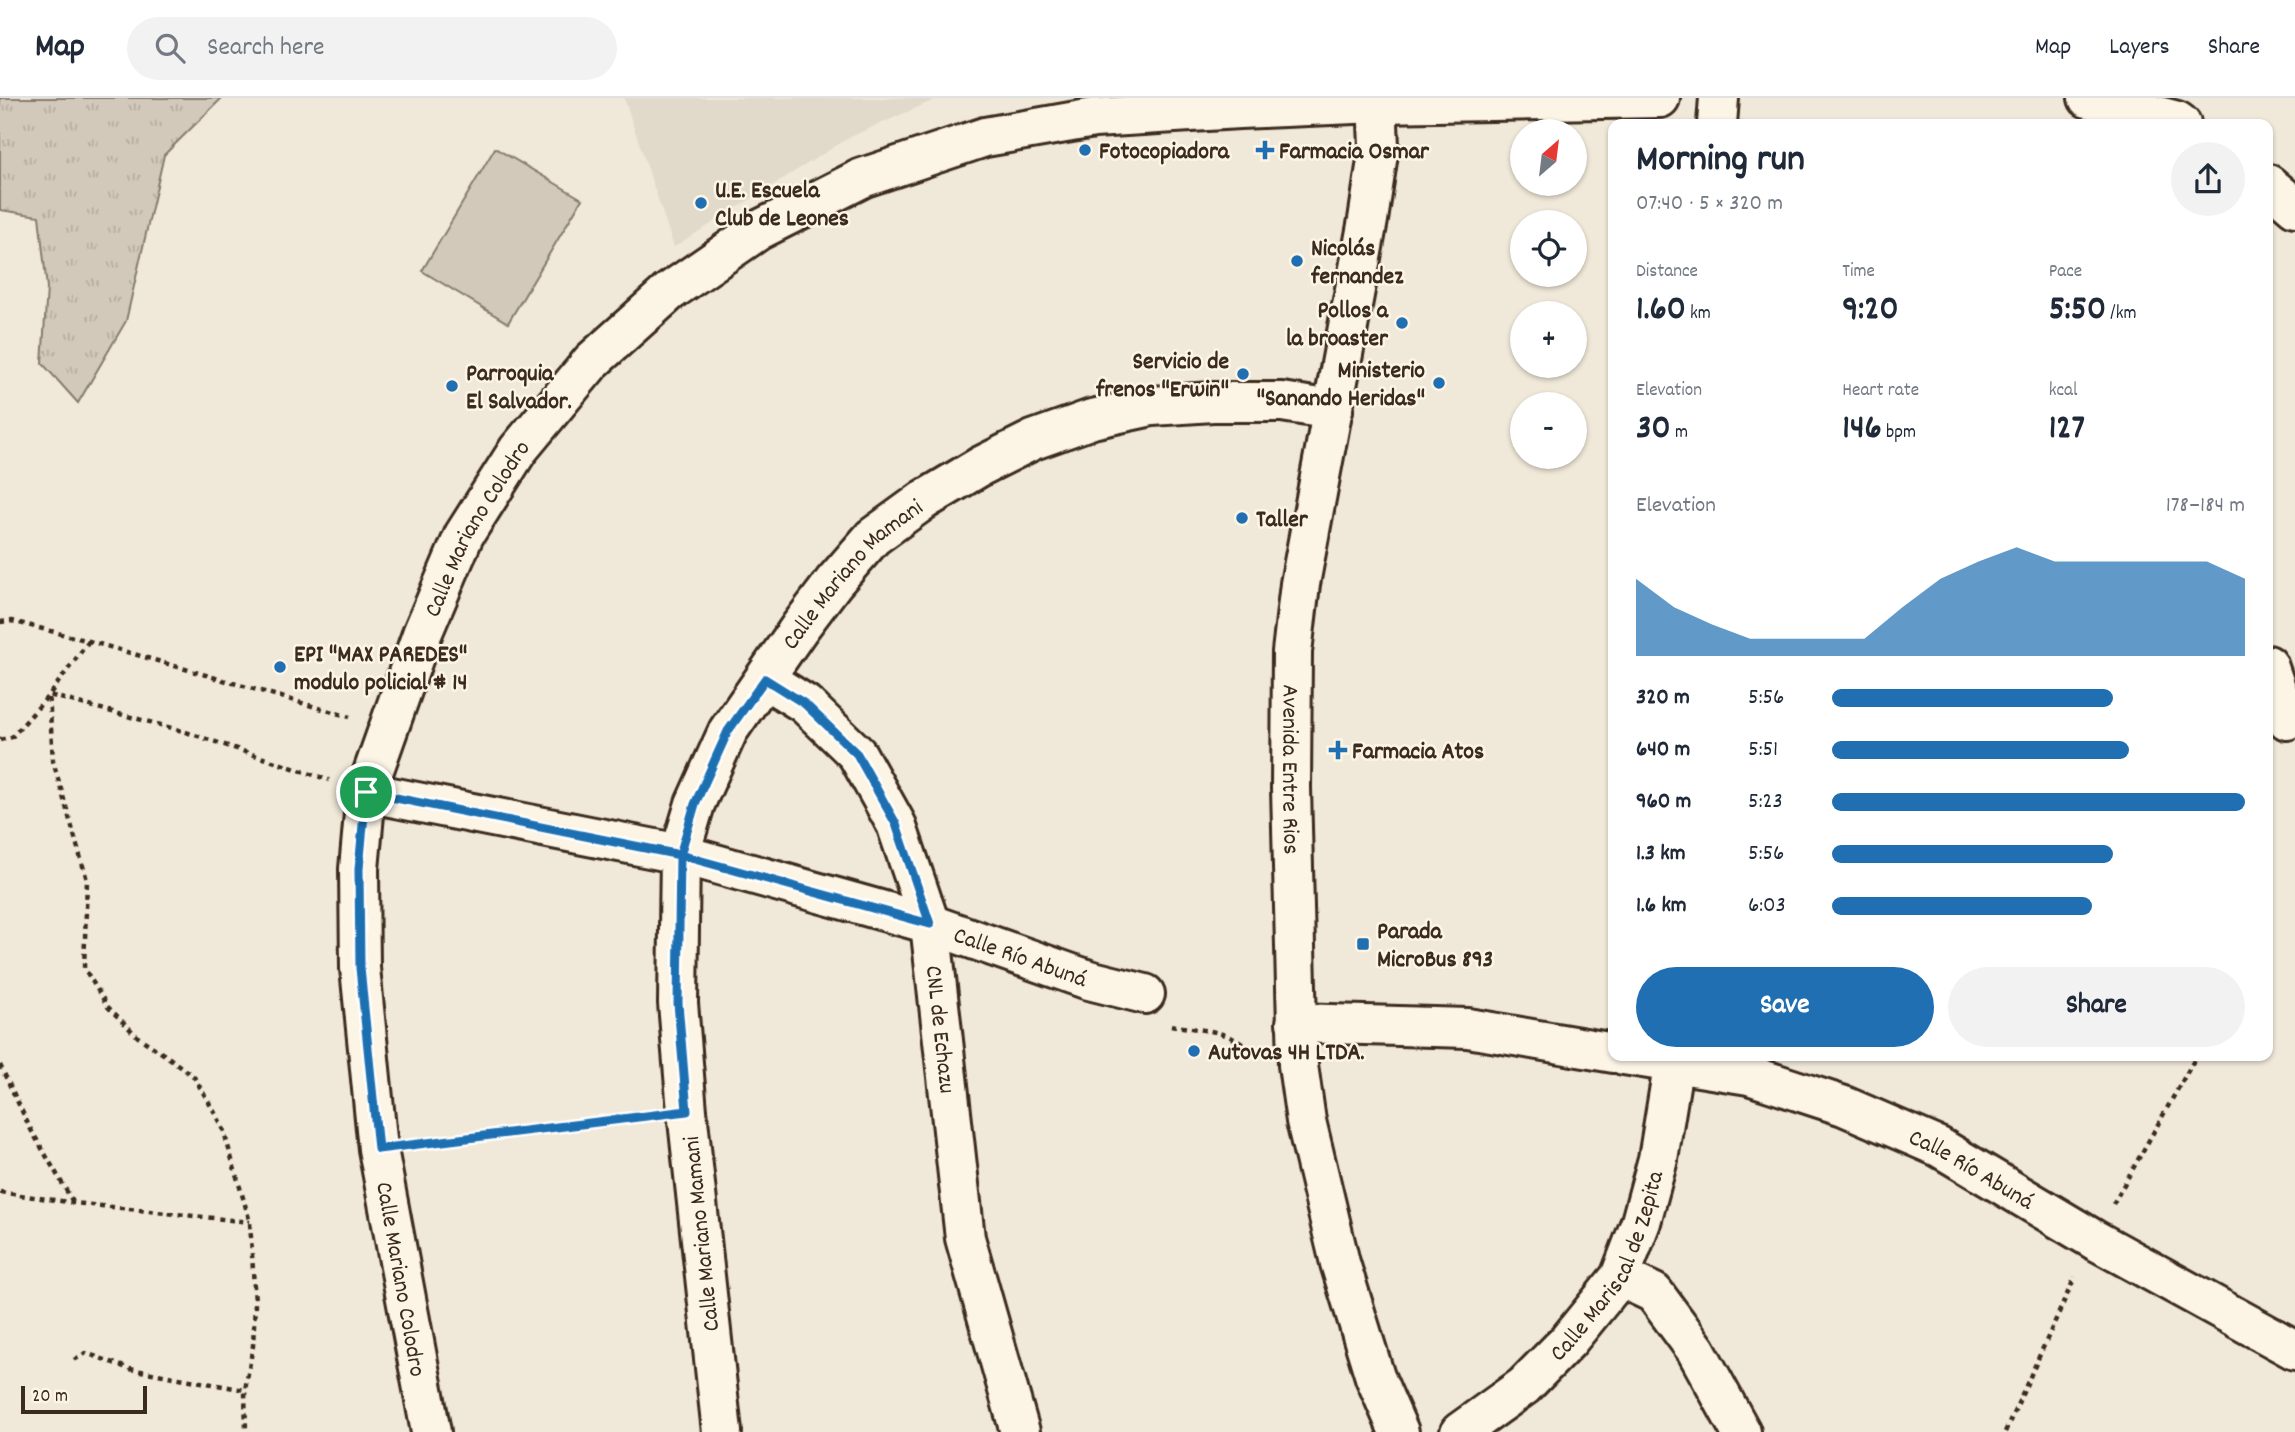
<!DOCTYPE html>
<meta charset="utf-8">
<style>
body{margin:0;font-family:Dekko,sans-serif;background:#f2f2f3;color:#1f2937;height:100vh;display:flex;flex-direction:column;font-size:26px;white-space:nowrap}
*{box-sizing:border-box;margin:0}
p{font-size:23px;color:#747a83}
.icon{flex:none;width:38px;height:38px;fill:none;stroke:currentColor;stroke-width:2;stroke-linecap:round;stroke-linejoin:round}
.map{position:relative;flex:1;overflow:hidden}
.side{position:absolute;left:1608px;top:21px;width:665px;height:942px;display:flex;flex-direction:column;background:#fff;border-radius:14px;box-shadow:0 2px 5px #0004}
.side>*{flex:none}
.needle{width:46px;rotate:28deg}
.controls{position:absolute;left:1510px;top:21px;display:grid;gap:14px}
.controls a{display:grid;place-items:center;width:77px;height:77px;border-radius:50%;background:#fff;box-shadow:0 2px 5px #0004;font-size:35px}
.scale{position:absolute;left:21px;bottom:18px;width:126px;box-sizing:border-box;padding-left:7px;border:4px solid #3b2a1e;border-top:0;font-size:19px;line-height:24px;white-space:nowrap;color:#3b2a1e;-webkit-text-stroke:5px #fcf5e5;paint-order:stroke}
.pin{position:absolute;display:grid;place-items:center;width:60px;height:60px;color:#fff;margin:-30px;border:4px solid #fff;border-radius:50%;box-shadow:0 2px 7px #0007}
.round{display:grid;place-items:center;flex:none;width:74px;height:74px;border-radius:37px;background:#f2f2f3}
.overview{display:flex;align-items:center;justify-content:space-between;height:119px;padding:0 28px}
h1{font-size:38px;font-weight:700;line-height:52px}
.stats{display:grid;grid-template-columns:repeat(3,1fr);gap:10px;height:119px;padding:7px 28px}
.stats div{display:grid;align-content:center}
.stats b{font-size:35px;font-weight:700}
.stats small{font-size:19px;font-weight:400}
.stats p{font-size:19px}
.chart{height:196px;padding:14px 28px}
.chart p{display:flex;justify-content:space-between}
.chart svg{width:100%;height:126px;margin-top:7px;fill:#1f6fb2;opacity:.7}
.button{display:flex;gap:14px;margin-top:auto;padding:14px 28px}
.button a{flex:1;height:80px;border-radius:42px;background:#1f6fb2;color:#fff;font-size:28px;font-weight:700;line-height:80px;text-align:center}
.button a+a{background:#f2f2f3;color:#1f2937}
ul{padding:0 28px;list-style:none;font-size:23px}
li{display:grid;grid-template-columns:112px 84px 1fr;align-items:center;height:52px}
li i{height:18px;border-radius:9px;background:#1f6fb2}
header{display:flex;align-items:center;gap:42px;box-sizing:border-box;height:98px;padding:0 35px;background:#fff;border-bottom:2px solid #e0e1e3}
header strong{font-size:33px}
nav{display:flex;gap:38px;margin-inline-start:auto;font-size:24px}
.search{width:490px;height:63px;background:#f2f2f3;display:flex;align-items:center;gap:18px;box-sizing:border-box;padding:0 24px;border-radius:38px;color:#747a83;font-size:26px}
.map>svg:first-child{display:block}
.built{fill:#e1d9c9}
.grass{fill:url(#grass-tufts);stroke:#867a6c;stroke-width:2}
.garden{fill:#d2c9ba;stroke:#867a6c;stroke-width:2}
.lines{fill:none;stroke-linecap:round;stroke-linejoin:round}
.street-casing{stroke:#3b2a1e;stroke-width:44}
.secondary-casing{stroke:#3b2a1e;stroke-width:44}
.path{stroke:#3b2a1e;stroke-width:4.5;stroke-dasharray:5 5;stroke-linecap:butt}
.street{stroke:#fcf5e5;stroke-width:38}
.secondary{stroke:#fcf5e5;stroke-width:38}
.route-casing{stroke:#fff;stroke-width:14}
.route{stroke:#1f6fb2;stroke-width:9}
.poi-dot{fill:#1f6fb2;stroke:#fcf5e5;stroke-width:2.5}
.labels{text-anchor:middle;stroke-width:5;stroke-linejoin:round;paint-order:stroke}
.poi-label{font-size:24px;font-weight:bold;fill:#3b2a1e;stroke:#fcf5e5;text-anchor:start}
.street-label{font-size:24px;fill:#3b2a1e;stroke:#fcf5e5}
</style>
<header>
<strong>Map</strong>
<div class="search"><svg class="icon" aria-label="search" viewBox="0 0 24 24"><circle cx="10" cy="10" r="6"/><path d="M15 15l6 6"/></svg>Search here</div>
<nav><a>Map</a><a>Layers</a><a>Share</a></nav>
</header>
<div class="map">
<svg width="2295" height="1334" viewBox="0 0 2295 1334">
<defs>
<pattern id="grass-tufts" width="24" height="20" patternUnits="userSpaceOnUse" patternTransform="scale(1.75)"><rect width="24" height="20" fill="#d2c9ba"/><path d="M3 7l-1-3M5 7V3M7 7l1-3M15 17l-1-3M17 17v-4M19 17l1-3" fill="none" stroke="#b5ad9f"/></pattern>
</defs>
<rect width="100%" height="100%" fill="#f0e9d9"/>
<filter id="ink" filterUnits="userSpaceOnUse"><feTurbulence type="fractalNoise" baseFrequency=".0143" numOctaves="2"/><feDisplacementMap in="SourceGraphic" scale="14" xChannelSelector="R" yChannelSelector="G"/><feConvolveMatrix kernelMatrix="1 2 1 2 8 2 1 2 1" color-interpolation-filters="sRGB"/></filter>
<g filter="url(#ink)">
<!-- built -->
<path class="built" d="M624 0H939L850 39 674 149Z"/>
<!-- grass -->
<path class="grass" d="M0 0H222L164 57 126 223 78 305 42 265 47 190 39 118 0 112Z"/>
<!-- garden -->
<path class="garden" d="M495 50 582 101 508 225 422 173Z"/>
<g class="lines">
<!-- street casing -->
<g class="street-casing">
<g id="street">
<path d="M2088 0 2177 23 2181 26"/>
<path d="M1717 26 1719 0"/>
<path d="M2268 86 2295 109"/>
<path d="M2268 567 2287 622"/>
<path id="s1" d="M765 581 805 606 857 656 896 726 930 826 965 1140 1020 1334"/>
<path id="s2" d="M366 694 680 756 930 826 1089 882 1145 896"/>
<path d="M1296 925 1468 930 1614 955"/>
<path id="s3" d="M1624 957 1749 977 1844 1008 1939 1049 2093 1141 2295 1252"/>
<path d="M1620 1179 1654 1195 1696 1252 1741 1334"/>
<path id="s4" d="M431 1334 378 1051 360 870 359 771 366 694 422 536 464 437 518 352 592 263 669 194 759 132 862 80 985 39 1094 20 1239 11 1378 5 1660 0"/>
<path id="s5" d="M722 1334 687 1013 678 905 680 756 695 706 728 633 800 529 834 484 873 439 924 402 981 368 1033 342 1092 321 1152 308 1213 304H1282L1333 312"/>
<path id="s6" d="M1460 1334 1524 1288 1568 1243 1620 1179 1641 1124 1658 1061 1675 957"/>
</g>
</g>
<!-- secondary casing -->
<g class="secondary-casing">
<g id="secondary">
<path id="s7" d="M1377 0 1379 49 1368 122 1300 486 1292 554 1291 690 1298 967 1306 1023 1340 1165 1375 1279 1399 1334"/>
</g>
</g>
<!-- path -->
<g class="path">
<path d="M0 524 12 523 89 543 350 619"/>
<path d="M89 543 49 597 53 663 87 782 84 870 108 909 138 939 168 959 194 979 222 1027 250 1124 255 1205 253 1248 245 1292 246 1334"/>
<path d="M0 642 12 639 49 597 183 633 329 682"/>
<path d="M1171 927C1201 933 1229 930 1251 954"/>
<path d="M0 967 30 1030 73 1104"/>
<path d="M417 1047 648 1018"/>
<path d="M0 1094 74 1105 250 1124"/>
<path d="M2113 1106 2197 957"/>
<path d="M74 1262 86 1255 130 1271 245 1292"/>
<path d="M2005 1334 2075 1179"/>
</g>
<!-- street -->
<use href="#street" class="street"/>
<!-- secondary -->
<use href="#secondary" class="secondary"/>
</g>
</g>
<g class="lines" filter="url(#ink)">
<!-- route casing -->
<g class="route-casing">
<path id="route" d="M366 694 359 771 360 870 378 1051 687 1013 678 905 680 757 930 826 896 726 857 656 805 606 765 581 728 633 695 706 680 757 366 694"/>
</g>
<!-- route -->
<use href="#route" class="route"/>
</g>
<!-- markers -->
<g class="poi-dot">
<circle cx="1085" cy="52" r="7"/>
<path d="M1261.5 41.5h7v7h7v7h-7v7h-7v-7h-7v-7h7z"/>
<circle cx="701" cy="105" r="7"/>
<circle cx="1297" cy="163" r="7"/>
<circle cx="1402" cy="225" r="7"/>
<circle cx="1243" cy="276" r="7"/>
<circle cx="1439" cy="285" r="7"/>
<circle cx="452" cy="288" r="7"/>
<circle cx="1242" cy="420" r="7"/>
<circle cx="280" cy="569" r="7"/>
<path d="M1334.5 641.5h7v7h7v7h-7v7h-7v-7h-7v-7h7z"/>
<rect x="1356" y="839" width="14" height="14" rx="3.5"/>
<circle cx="1194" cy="953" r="7"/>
</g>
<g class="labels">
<!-- poi labels -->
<g class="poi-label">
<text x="1099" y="60">Fotocopiadora</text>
<text x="1279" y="60">Farmacia Osmar</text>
<text x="715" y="99">U.E. Escuela<tspan x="715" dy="28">Club de Leones</tspan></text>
<text x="1311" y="157">Nicolás<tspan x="1311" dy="28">fernandez</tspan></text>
<text x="1388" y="219" text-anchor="end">Pollos a<tspan x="1388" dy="28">la broaster</tspan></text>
<text x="1229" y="270" text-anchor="end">Servicio de<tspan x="1229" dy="28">frenos "Erwin"</tspan></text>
<text x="1425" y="279" text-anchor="end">Ministerio<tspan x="1425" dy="28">"Sanando Heridas"</tspan></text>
<text x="466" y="282">Parroquia<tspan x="466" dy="28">El Salvador.</tspan></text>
<text x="1256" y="428">Taller</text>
<text x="294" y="563">EPI "MAX PAREDES"<tspan x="294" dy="28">modulo policial # 14</tspan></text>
<text x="1352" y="660">Farmacia Atos</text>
<text x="1377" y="840">Parada<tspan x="1377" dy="28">MicroBus 893</tspan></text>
<text x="1208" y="961">Autovas 4H LTDA.</text>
</g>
<!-- street labels -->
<g class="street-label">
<text dy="8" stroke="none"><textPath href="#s4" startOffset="933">Calle Mariano Colodro</textPath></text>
<text dy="8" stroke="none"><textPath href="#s5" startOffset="914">Calle Mariano Mamani</textPath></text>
<text dy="8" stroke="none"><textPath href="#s7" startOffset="679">Avenida Entre Rios</textPath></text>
<text dy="8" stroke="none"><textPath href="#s2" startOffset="676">Calle Río Abuná</textPath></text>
<text dy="8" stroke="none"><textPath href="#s1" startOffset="411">CNL de Echazu</textPath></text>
<text dy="8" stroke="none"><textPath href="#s3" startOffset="369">Calle Río Abuná</textPath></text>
<text transform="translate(700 1136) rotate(-96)" y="8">Calle Mariano Mamani</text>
<text dy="8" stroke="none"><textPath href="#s6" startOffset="228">Calle Mariscal de Zepita</textPath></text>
<text transform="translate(402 1181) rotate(80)" y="8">Calle Mariano Colodro</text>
</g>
</g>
</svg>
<div class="controls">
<a><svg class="needle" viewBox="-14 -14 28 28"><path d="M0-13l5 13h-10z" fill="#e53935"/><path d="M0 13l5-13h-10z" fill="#747a83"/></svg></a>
<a><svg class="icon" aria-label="locate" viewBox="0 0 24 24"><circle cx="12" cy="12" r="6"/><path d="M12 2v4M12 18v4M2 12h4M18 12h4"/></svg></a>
<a>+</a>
<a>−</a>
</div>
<div class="scale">20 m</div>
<div class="pin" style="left:366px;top:694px;background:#1e9e55"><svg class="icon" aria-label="arrive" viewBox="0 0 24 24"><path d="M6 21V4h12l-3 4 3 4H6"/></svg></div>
<section class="side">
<div class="overview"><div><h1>Morning run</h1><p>07:40 · 5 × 320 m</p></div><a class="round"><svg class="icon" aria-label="share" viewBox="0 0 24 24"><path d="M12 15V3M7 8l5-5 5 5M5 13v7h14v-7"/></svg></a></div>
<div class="stats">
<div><p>Distance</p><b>1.60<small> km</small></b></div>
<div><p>Time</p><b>9:20</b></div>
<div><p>Pace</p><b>5:50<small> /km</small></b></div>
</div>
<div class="stats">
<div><p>Elevation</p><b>30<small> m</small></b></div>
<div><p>Heart rate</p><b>146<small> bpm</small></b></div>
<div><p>kcal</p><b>127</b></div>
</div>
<div class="chart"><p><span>Elevation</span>178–184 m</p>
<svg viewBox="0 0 160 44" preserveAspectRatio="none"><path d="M0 44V17L10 27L20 33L30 38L40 38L50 38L60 38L70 27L80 17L90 11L100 6L110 11L120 11L130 11L140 11L150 11L160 17V44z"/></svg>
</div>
<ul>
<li><b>320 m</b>5:56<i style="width:68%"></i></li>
<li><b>640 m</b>5:51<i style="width:72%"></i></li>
<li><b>960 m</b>5:23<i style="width:100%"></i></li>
<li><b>1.3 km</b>5:56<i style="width:68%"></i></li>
<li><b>1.6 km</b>6:03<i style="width:63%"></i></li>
</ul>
<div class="button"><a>Save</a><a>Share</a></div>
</section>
</div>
